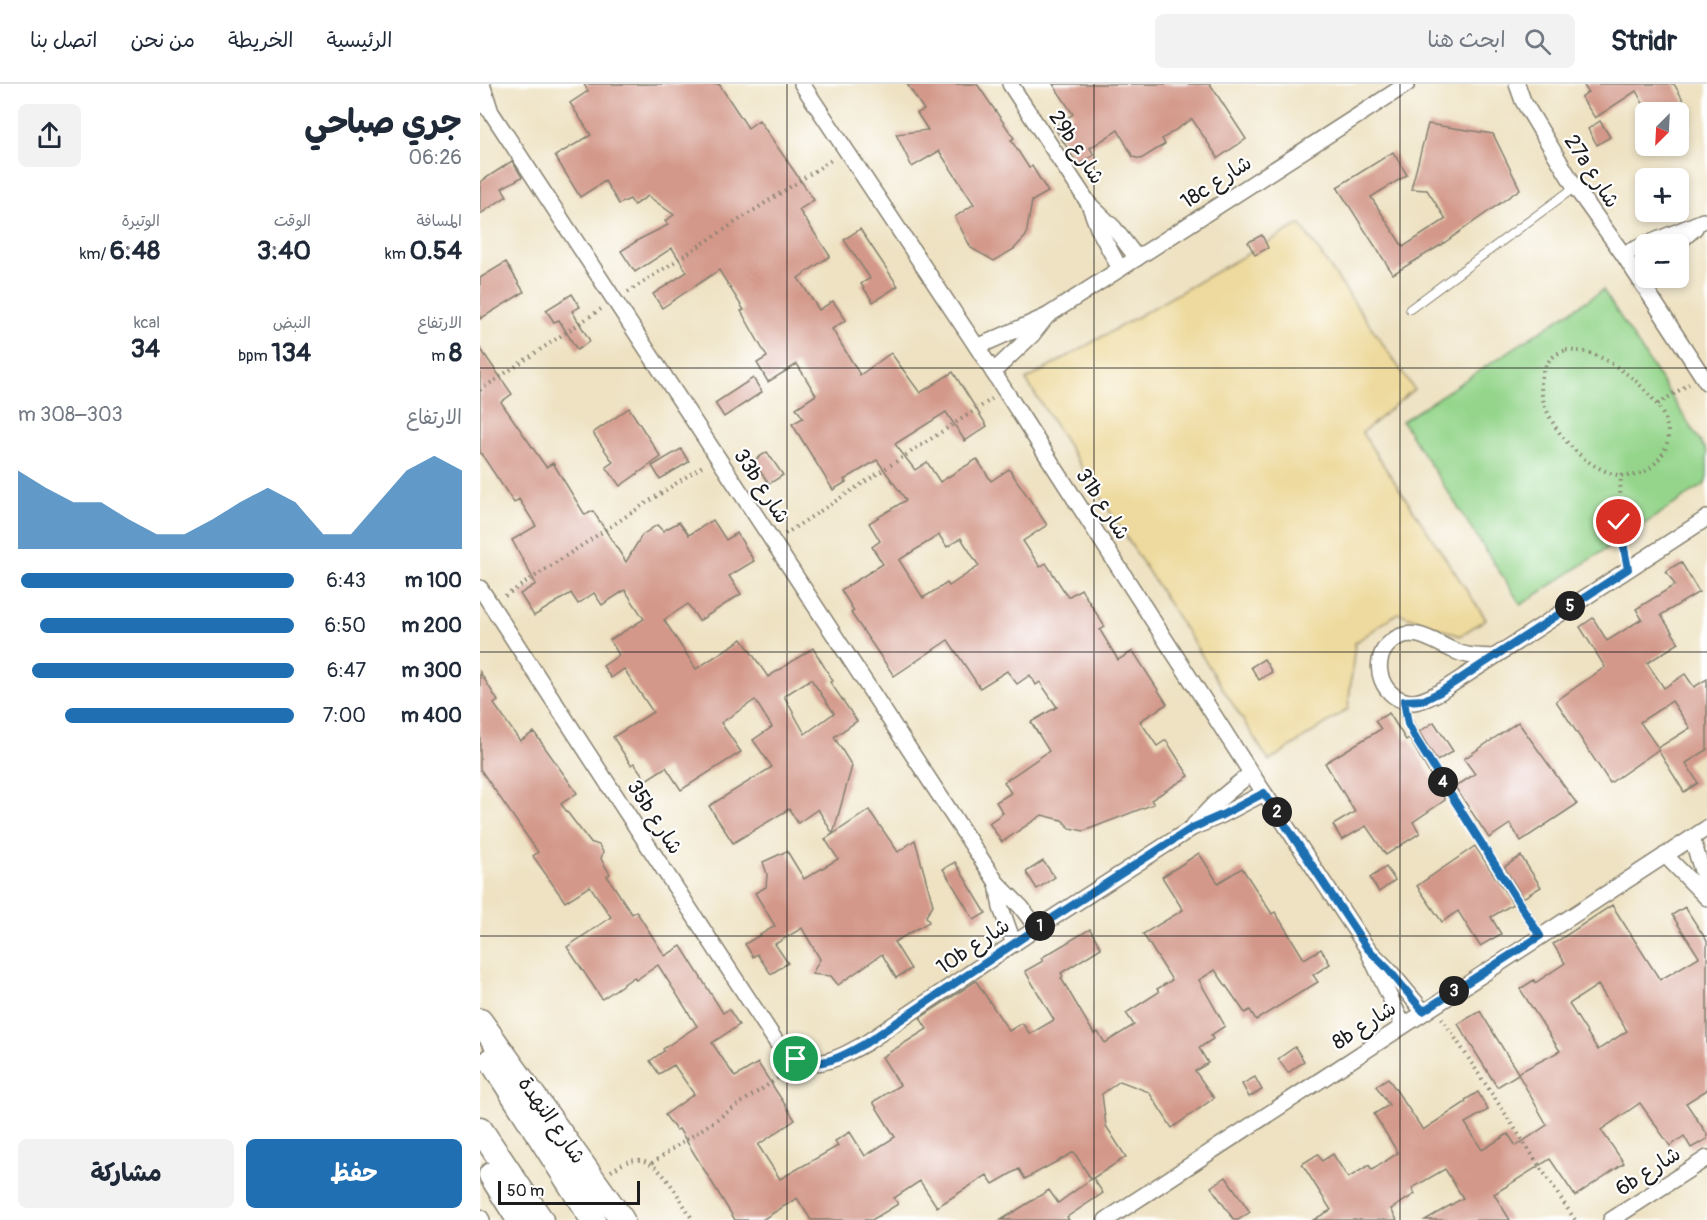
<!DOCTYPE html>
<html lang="ar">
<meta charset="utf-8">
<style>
body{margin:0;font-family:Pangolin,"Playpen Sans Arabic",sans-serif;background:#f2f2f3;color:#1f2937;direction:rtl;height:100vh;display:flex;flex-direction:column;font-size:22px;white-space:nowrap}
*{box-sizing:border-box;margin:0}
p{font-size:20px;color:#747a83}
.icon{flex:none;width:33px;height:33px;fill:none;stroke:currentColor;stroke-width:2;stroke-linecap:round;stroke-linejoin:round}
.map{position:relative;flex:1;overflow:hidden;direction:ltr}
.drawer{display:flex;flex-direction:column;background:#fff;width:480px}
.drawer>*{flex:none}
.needle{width:39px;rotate:204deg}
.buttons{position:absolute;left:1155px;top:18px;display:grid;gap:12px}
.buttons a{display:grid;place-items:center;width:54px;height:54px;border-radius:9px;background:#fff;box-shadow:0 3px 9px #0003;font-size:30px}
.scale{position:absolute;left:18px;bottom:15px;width:142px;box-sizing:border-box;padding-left:6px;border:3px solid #1c1c1c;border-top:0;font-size:16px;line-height:21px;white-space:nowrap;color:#1c1c1c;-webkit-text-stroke:4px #fff;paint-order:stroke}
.pin{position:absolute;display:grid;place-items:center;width:51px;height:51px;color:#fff;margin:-26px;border:3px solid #fff;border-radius:50%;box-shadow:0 2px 6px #0007}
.km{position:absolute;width:30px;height:30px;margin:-15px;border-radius:50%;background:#222;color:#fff;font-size:16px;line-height:30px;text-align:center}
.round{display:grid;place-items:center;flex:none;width:63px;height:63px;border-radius:9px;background:#f2f2f3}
.head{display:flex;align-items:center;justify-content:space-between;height:102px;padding:0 18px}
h1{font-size:33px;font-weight:700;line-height:45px}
.stats{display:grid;grid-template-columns:repeat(3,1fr);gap:9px;height:102px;padding:6px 18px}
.stats div{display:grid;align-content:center}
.stats b{font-size:26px;font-weight:700}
.stats small{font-size:16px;font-weight:400}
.stats p{font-size:16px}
.chart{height:168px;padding:12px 18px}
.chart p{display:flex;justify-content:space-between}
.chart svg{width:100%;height:108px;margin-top:6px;fill:#1f6fb2;opacity:.7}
.button{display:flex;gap:12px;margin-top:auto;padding:12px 18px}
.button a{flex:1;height:69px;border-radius:9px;background:#1f6fb2;color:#fff;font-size:24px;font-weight:700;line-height:69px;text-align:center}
.button a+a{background:#f2f2f3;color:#1f2937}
ul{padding:0 18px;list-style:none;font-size:20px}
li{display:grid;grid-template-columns:96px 72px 1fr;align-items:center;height:45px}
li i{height:15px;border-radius:8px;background:#1f6fb2}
header{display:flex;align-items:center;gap:36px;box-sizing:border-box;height:84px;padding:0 30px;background:#fff;border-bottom:2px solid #e0e1e3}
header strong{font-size:28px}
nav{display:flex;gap:33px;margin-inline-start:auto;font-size:21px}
.search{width:420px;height:54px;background:#f2f2f3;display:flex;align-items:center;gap:15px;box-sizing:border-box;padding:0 21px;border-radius:9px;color:#747a83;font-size:22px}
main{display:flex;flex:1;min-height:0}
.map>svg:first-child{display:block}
.green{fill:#94d58b;stroke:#587854;stroke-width:1.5}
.sand{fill:#eeda9e;stroke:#857b5d;stroke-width:1.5}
.building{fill:#d39889;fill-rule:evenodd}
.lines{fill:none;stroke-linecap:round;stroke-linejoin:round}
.service-casing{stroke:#857f6f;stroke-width:10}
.minor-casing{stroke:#857f6f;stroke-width:18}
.primary-casing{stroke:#857f6f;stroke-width:27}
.path{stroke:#857f6f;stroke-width:4;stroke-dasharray:1.5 4.5;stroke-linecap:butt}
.service{stroke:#fff;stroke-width:8}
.minor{stroke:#fff;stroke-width:15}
.primary{stroke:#fff;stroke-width:24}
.route-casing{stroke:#fff;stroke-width:12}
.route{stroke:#1f6fb2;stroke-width:8}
.grid{fill:none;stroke:#1c1c1c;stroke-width:1.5;stroke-opacity:0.55}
.labels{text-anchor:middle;stroke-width:4.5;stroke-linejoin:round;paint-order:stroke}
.street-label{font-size:21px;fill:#1c1c1c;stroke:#fff}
</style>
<header>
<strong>Stridr</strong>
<div class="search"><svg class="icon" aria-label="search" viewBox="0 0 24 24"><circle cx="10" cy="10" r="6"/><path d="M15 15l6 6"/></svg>ابحث هنا</div>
<nav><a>الرئيسية</a><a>الخريطة</a><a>من نحن</a><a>اتصل بنا</a></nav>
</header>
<main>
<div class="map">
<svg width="1227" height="1136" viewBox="0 0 1227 1136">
<rect width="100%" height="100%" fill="#fff"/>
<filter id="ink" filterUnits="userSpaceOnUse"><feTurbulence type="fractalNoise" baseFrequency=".0167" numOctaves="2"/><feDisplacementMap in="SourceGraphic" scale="12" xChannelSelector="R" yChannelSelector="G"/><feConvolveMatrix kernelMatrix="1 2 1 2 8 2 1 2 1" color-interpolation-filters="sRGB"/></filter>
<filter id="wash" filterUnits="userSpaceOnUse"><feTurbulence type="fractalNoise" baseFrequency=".008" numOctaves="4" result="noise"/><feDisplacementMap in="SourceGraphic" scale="24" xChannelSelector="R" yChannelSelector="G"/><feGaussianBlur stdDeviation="1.35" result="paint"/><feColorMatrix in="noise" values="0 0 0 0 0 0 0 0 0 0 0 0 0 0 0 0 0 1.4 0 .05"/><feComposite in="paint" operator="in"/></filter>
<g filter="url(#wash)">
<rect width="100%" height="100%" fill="#eee2c2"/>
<!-- green -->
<path class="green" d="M1123 206 1227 368V393L1225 400 1041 521 922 337Z"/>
<!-- sand -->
<path class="sand" d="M820 140 934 305 882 349 1006 535 980 552 918 529 875 559 868 625 789 677 546 296Z"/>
<g id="blocks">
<!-- building -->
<g class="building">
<path d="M104 0H239L268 44 279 36 334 116 319 126 350 172 318 194 339 226 353 217 366 236 352 245 380 291 411 269 440 309 473 288 507 342 485 357 466 328 415 360 435 386 447 378 460 398 497 375 511 397 529 385 567 441 543 457 560 483 566 479 588 513 601 505 625 543 620 546 638 576 653 567 687 620 660 637 677 662 686 656 709 692 671 716 674 720 604 747 590 744 582 736 562 731 522 758 509 739 523 729 516 718 531 709 524 698 569 667 551 638 577 623 560 598 556 601 550 591 537 600 527 587 500 604 468 556 414 592 371 529 374 527 361 506 403 480 392 463 400 457 389 439 426 416 397 376 364 396 366 398 353 406 312 340 323 334 316 324 336 311 317 280 288 298 277 279 287 273 261 227 264 226 239 186 182 224 173 210 207 188 192 164 155 188 141 167 160 155 188 141 185 137 194 131 168 112 154 121 150 115 139 120 125 97 100 113 75 72 111 51 90 19 108 7ZM459 451 467 463 481 454 499 482 469 502 467 499 443 514 419 476Z"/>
<path d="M427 0H497L534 54 531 56 549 84 552 82 568 108 552 117 546 152 534 165 514 177 491 164 475 133 494 120 459 67 432 83 416 50 448 46 437 29 444 26Z"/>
<path d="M573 0H730L766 55 738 74 712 35 682 55 685 60 661 75 653 73 638 46 610 64 614 71 598 81 574 43 593 30Z"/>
<path d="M1103 0H1194L1210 28H1168L1156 7 1115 34 1101 13 1108 8Z"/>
<path d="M1120 37 1130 53 1117 61 1108 45Z"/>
<path d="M948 40 1013 50 1040 105 961 161 913 190 857 103 913 68 927 91 891 113 923 163 966 135 947 106 931 105Z"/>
<path d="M32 77 42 93 22 104 27 112 0 130V98Z"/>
<path d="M380 145 418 202 393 218 381 200 390 194 364 156Z"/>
<path d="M782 151 788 164 775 171 768 158Z"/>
<path d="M26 178 44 208 0 235V194Z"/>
<path d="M92 210 100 223 92 227 110 257 97 266 79 236 74 238 66 226Z"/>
<path d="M0 264 32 310 21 318 66 383 73 379 105 431 113 427 146 478 162 451 177 441 183 447 199 438 209 451 233 436 246 456 257 449 274 477 249 492 261 510 219 537 208 520 184 536 216 585 262 555 288 593 333 564 353 597 350 598 377 637 354 653 372 682 353 750 389 726 418 768 435 756 453 821 446 832 449 838 414 858 431 885 416 894 402 870 358 901 351 892 332 890 340 875 322 844 295 860 308 879 291 890 277 870 273 873 265 860 295 842 275 809 286 803 287 790 283 778 307 767 324 795 358 775 345 755 353 750 338 725 318 739 309 725 253 759 229 722 292 683 273 656 292 643 275 616 241 639 261 668 201 706 186 683 166 696 154 679 151 681 133 653 173 628 144 585 131 594 123 582 139 571 130 556 164 535 145 506 122 521 114 509 98 520 91 509 54 532 40 510 56 500 32 456 56 442 39 415 34 419 0 368ZM331 595 354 629 325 650 304 612Z"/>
<path d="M273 294 282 308 244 333 235 319Z"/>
<path d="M149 324 181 373 140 402 126 383 133 378 113 349Z"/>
<path d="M201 365 209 378 180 395 172 382Z"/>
<path d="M287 368 303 391 289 400 273 377Z"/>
<path d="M1201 478 1219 508 1181 531 1199 559 1167 579 1184 604 1205 590 1214 603 1227 595V666L1206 679 1218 699 1204 708 1178 666 1130 699 1076 617 1125 583 1100 543 1113 534 1127 557 1162 535 1156 525 1195 501 1186 487ZM1192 617 1210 644 1178 664 1160 638Z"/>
<path d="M784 575 792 588 779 596 771 583Z"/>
<path d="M0 588 18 617 14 620 40 657 54 648 97 709 81 720 110 758 119 761 123 768 121 775 130 790 127 792 152 830 156 827 185 872 201 862 243 929 249 925 259 941 232 959 255 993 278 979 315 1036 278 1061 300 1095 358 1062 355 1057 370 1048 385 1072 415 1053 393 1018 420 1001 402 973 447 945 440 934 496 897 529 947 542 939 550 950 574 936 545 887 563 877 561 874 610 845 621 864 581 889 583 892 581 894 614 950 618 948 625 959 654 941 646 929 679 908 677 905 692 896 663 850 703 826 682 793 719 769 738 799 762 784 792 830 795 828 824 875 841 865 850 880 833 891 838 898 776 936 770 926 765 929 735 886 719 896 745 942 731 951 733 955 719 964 728 979 715 987 734 1014 692 1044 669 1008 640 997 622 1010 626 1042 646 1073 613 1094 623 1109 587 1133 589 1136H521L569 1106 578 1119 611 1095 594 1068 545 1095 539 1085 513 1100 507 1091 457 1123 440 1097 414 1114 418 1120 392 1136H331L317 1114 282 1136H255L199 1045 196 1046 185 1031 214 1010 194 981 179 990 170 977 184 967 183 965 217 942 178 881 156 896 154 893 122 915 87 863 131 833 110 802 85 818 53 772 58 768 0 685Z"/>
<path d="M909 629 926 656 929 654 965 716 933 738 940 749 906 771 886 742 862 756 853 741 875 728 845 679 901 645 895 637Z"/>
<path d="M954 638 973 667 957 677 939 648Z"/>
<path d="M1038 638 1097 720 1041 757 1030 740 1009 754 975 703 995 690 984 675Z"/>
<path d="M995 762 1033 820 1011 833 1021 850 1000 862 978 827 962 838 937 802Z"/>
<path d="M1041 772 1061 803 1043 814 1024 783Z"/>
<path d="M563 777 575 793 557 805 546 788Z"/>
<path d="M475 778 506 829 494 836 463 785Z"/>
<path d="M906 783 915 796 899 808 890 794Z"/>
<path d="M1132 821 1180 896 1219 873 1192 831 1205 823 1227 857V1006L1206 1019 1227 1050V1055L1211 1064 1204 1052 1190 1062 1160 1019 1121 1046 1144 1079 1095 1112 1070 1075 1014 1110 1030 1136H945L983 1114 965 1085 932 1104 935 1110 911 1125 917 1136H833L851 1126 822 1080 838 1070 842 1077 853 1070 868 1094 889 1081 892 1086 918 1069 894 1030 909 1021 896 1002 908 994 943 1046 986 1018 985 1016 998 1008 1008 1026 985 1039 1002 1066 1028 1050 1036 1062 1067 1041 1038 990 1017 1003 978 940 1000 927 1038 989 1080 967 1040 905 1054 896 1055 899 1085 879 1073 860ZM1118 901 1147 947 1118 966 1089 920Z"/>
<path d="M815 963 824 977 808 989 798 975Z"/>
<path d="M775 993 782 1006 769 1013 762 1000Z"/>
<path d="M746 1093 770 1128 758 1136H754L731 1103Z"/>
</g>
</g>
</g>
<g filter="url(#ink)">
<use href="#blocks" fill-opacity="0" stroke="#857f6f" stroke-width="1.5"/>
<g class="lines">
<!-- service casing -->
<g class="service-casing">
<g id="service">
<path d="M930 225 1095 103"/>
<path d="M924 617 925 631 937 657 1060 852"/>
</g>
</g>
<!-- minor casing -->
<g class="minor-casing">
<g id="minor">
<path d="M2 0 10 25"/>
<path d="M322 0 497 263 771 689 887 864 908 885 943 927"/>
<path d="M530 0 609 120 618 144 640 185"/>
<path d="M1037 0 1043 17 1095 103 1143 170 1227 299"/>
<path d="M0 17 11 28 517 799 541 823 557 844"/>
<path d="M611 122 634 144 657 174"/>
<path d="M1197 160 1215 144"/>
<path d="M1143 170 1223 137"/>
<path d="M497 263 567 232 927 0"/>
<path d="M513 288 552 251 567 232"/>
<path d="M0 504 297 959C327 992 352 978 386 959L557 844 712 744 742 731 784 709"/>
<path d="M1013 573C1002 572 990 573 980 569 958 562 934 538 911 558 887 578 903 619 934 618 944 617 952 612 960 608L1227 434"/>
<path d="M714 741 735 719 771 689"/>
<path d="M1212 754 1227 803"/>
<path d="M1185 771 1227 814"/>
<path d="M517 799 521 824 534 860"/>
<path d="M889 869 923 941"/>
<path d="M0 1133 2 1136"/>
<path d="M626 1136 1227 744"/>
<path d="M1131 1136 1227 1074"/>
</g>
</g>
<!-- primary casing -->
<g class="primary-casing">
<g id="primary">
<path d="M0 937 142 1136"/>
<path d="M11 976 113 1136"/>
<path d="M0 1045 61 1136"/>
<path d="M11 1091 39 1136"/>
</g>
</g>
<!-- path -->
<g class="path">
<path d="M148 208 353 75"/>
<path d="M1086 266C1096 267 1105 267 1113 270 1151 286 1220 342 1171 383 1122 424 1026 310 1074 272 1077 269 1082 268 1086 266Z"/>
<path d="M0 306 121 225"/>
<path d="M1178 320 1209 300"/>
<path d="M1141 390 1139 438 1145 469"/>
<path d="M305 450 512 315"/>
<path d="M25 512 224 381"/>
<path d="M962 934 1095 1136"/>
<path d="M172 1079 307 988"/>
<path d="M131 1087C139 1082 147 1076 157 1076 181 1075 201 1118 213 1136"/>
</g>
<!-- service -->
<use href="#service" class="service"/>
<!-- minor -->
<use href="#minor" class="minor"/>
<!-- primary -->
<use href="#primary" class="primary"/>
</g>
</g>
<g class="lines" filter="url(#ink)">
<!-- route casing -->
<g class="route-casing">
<path id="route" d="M316 975C342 985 363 972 386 959L557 844 712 744 742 731 784 709 887 864 908 885 943 927 1060 852 937 657 928 640 924 617 944 616 960 608 1148 485 1139 438"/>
</g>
<!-- route -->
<use href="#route" class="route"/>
</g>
<!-- grid -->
<path class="grid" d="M307 0V1136M614 0V1136M920 0V1136M0 284H1227M0 568H1227M0 852H1227"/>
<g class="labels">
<!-- street labels -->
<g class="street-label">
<text transform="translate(597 63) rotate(57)" y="7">29b شارع</text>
<text transform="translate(1112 87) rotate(57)" y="7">27a شارع</text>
<text transform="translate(736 98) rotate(-33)" y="7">18c شارع</text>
<text transform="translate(282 402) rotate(57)" y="7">33b شارع</text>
<text transform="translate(623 420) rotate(57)" y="7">31b شارع</text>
<text transform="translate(175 733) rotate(57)" y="7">35b شارع</text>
<text transform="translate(493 862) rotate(-34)" y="7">10b شارع</text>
<text transform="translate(884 941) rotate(-33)" y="7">8b شارع</text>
<text transform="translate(72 1036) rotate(55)" y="7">شارع النهدة</text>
<text transform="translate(1168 1087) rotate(-33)" y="7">6b شارع</text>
</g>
</g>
</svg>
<div class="buttons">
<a><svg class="needle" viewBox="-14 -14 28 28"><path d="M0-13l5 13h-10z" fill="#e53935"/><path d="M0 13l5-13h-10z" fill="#747a83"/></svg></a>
<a>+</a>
<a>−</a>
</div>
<div class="scale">50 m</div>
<div class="pin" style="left:316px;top:975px;background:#1e9e55"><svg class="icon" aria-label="arrive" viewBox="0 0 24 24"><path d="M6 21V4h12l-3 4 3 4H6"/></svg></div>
<div class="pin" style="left:1139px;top:438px;background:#d93025"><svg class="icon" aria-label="check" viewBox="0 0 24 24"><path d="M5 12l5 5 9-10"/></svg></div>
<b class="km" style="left:560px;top:842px">1</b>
<b class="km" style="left:797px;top:728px">2</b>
<b class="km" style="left:974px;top:907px">3</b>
<b class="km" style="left:963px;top:698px">4</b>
<b class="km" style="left:1090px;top:522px">5</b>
</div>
<section class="drawer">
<div class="head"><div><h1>جري صباحي</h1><p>06:26</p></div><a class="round"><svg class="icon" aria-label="share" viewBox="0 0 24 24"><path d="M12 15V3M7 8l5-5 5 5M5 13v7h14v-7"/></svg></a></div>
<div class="stats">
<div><p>المسافة</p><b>0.54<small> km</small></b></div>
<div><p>الوقت</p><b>3:40</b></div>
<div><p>الوتيرة</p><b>6:48<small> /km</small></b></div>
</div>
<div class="stats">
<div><p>الارتفاع</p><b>8<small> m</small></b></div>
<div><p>النبض</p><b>134<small> bpm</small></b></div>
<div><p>kcal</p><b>34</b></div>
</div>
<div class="chart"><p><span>الارتفاع</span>303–308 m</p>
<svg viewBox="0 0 160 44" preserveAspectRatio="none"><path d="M0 44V12L10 19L20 25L30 25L40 32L50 38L60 38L70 32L80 25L90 19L100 25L110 38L120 38L130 25L140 12L150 6L160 12V44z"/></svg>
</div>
<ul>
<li><b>100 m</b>6:43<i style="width:99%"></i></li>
<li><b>200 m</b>6:50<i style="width:92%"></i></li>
<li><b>300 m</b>6:47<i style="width:95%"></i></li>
<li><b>400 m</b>7:00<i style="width:83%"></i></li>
</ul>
<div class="button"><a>حفظ</a><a>مشاركة</a></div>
</section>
</main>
